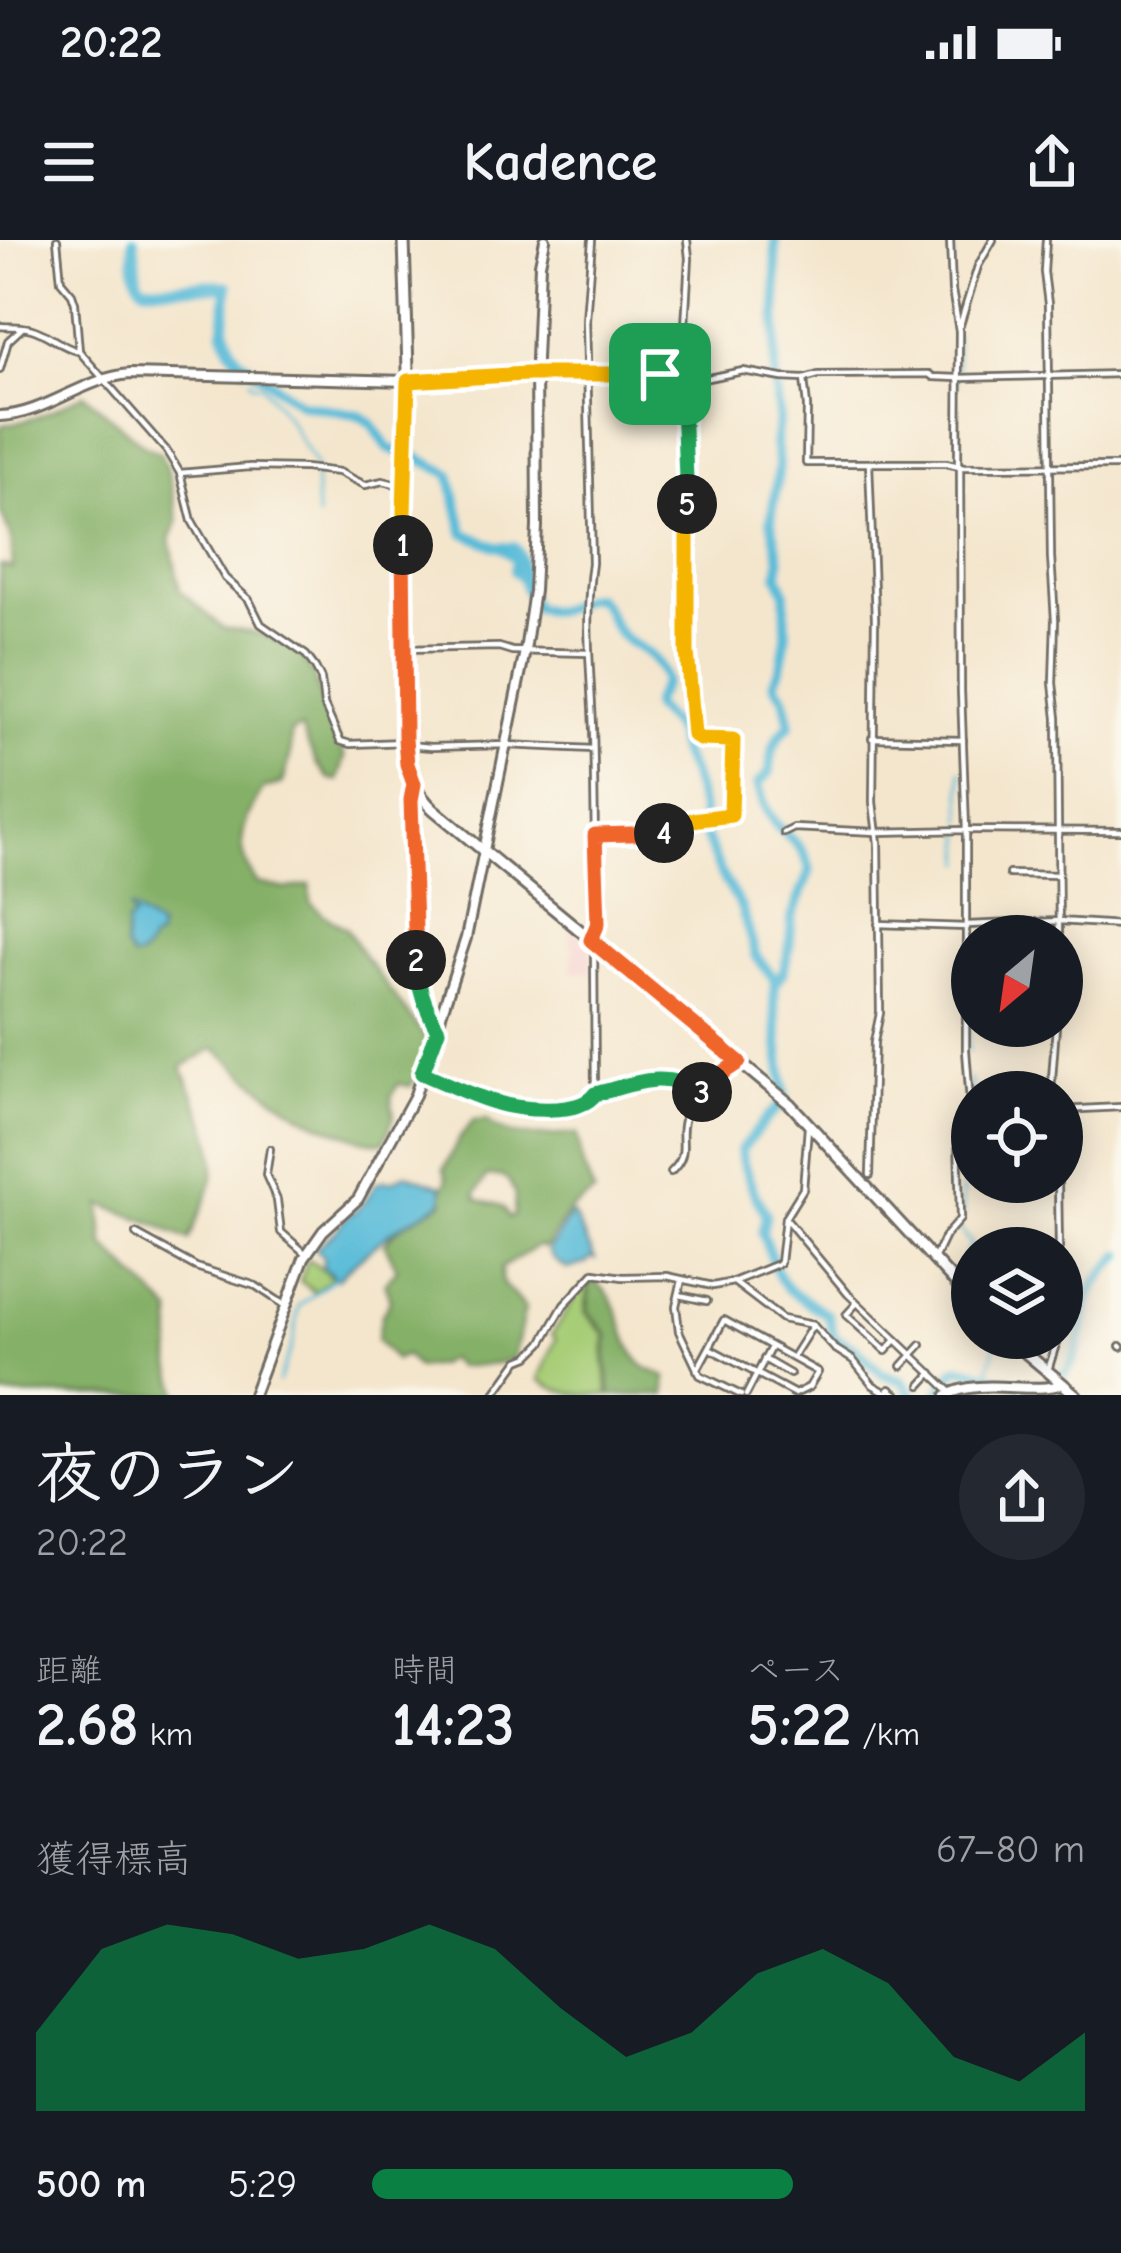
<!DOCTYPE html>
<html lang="ja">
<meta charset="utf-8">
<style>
body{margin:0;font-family:"Comic Neue","Klee One",sans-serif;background:#242831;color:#f1f3f6;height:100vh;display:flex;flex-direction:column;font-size:45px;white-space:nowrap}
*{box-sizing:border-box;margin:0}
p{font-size:39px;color:#9ea1a6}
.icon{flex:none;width:66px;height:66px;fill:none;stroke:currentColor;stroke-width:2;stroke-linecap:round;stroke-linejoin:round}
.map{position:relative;height:1155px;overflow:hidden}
.side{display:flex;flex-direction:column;background:#171b24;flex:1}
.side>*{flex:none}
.needle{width:78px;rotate:209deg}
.controls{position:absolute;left:951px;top:675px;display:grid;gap:24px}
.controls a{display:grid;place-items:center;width:132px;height:132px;border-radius:50%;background:#171b24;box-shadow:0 6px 30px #0003;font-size:60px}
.pin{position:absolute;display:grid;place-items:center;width:102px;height:102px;color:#fff;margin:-51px;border-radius:24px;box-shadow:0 6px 18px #0006}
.km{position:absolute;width:60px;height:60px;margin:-30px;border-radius:50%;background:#222;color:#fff;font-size:33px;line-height:60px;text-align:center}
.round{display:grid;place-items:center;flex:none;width:126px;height:126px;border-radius:63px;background:#242831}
.head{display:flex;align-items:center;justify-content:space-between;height:204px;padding:0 36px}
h1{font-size:66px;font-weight:600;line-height:90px}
.stats{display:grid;grid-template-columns:repeat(3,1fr);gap:18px;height:204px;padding:12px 36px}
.stats div{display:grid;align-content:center}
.stats b{font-size:60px;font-weight:600}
.stats small{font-size:33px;font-weight:400}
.stats p{font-size:33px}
.chart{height:336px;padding:24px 36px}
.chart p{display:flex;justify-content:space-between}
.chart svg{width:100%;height:216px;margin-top:12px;fill:#0b8043;opacity:.7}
ul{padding:0 36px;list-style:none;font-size:39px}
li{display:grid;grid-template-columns:192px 144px 1fr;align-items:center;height:90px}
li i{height:30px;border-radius:15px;background:#0b8043}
.status{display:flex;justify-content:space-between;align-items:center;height:84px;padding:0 60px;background:#171b24;direction:ltr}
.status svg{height:33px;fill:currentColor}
header{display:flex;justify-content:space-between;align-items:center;height:156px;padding:0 36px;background:#171b24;font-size:54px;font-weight:600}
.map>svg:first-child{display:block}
.built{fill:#f7d0ce}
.green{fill:#a7cd77;stroke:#697c51;stroke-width:3}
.forest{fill:#85b068;stroke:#586e4a;stroke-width:3;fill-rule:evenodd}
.water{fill:#5abcd8;stroke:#427482;stroke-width:3}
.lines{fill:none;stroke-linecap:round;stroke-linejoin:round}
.stream{stroke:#5abcd8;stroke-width:3}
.river{stroke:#5abcd8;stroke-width:10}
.street-casing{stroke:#716c64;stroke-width:10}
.secondary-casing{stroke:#716c64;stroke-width:14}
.primary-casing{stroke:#716c64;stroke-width:15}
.street{stroke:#fff;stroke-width:4.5}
.secondary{stroke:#fff;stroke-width:8}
.primary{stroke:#fff;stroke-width:9}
.split-1-casing{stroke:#fff;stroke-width:24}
.split-2-casing{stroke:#fff;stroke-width:24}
.split-3-casing{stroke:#fff;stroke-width:24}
.split-4-casing{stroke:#fff;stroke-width:24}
.split-5-casing{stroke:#fff;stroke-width:24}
.split-6-casing{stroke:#fff;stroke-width:24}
.split-1{stroke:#f5b400;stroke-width:15}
.split-2{stroke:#f0652b;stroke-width:15}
.split-3{stroke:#22a559;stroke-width:15}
.split-4{stroke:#f0652b;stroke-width:15}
.split-5{stroke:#f5b400;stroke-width:15}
.split-6{stroke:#22a559;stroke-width:15}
</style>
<div class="status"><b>20:22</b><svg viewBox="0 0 49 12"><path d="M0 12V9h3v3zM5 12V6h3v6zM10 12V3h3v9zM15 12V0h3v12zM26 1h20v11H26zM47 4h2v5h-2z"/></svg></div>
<header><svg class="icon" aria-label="menu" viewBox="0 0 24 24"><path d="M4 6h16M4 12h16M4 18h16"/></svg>Kadence<svg class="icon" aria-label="share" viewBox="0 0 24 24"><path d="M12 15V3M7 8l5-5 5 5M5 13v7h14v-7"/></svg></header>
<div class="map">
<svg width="1121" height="1155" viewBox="0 0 1121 1155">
<rect width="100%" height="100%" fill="#fbf7ec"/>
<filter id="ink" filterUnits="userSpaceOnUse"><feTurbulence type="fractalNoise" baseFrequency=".00833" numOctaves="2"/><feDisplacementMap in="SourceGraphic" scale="24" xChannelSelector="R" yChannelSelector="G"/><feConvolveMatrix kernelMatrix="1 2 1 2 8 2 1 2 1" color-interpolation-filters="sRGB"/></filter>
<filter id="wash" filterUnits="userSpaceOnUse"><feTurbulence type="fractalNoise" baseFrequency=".004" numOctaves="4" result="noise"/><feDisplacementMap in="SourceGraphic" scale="48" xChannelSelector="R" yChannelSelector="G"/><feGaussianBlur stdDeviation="2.7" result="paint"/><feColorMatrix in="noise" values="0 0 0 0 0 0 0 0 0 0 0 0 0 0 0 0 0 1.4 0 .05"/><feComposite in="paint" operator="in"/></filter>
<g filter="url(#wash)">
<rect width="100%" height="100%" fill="#f4e6cd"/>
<!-- built -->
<path class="built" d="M570 687 592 705 591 732 571 731 573 707 569 706Z"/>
<!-- green -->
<g class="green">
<path d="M308 1019 333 1038 315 1052 300 1041Z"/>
<path d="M589 1042 585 1072 605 1095 604 1121 609 1155C582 1155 558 1155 539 1139L556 1099 552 1094 578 1053Z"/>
</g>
<!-- forest -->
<g class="forest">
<path d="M84 154 143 205 160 213 168 231 178 281 170 299 180 351 223 388 263 394 298 412 314 436 324 472 345 517 338 540 329 539 316 523 301 488 291 492 290 516 283 543 263 549C241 585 233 607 257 643L284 649 310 645 311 663 324 675 346 688 366 719 426 798 425 814 411 846 398 844 391 857 394 876 385 901C371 905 362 899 349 895 293 879 258 845 215 808L182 827C195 862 220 898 213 937 209 958 196 980 189 1000L155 984 101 964 104 1005 172 1072 171 1126 179 1155H0V325L13 328 11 297 0 270V189L2 185C33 182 56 169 84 154Z"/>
<path d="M487 880C508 903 547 895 577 894L583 926 594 953 569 971 545 1008 537 1006 501 1028 502 1043 525 1068 514 1118 496 1124 457 1127 449 1119 437 1125 417 1128 405 1115 395 1120 377 1100 382 1075 390 1060 385 1043 397 1029 385 1004C396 985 425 974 444 962L441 953 447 940 444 929 459 899 473 881ZM487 936H500L509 941 515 954 514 976 509 978C501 957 494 968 477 959L476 953Z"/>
<path d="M590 1039C623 1055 620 1099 640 1123 645 1129 658 1133 666 1137V1155H611L606 1119 608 1095 588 1071Z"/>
</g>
<!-- water -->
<g class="water">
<path d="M131 669 159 688 158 698 152 700C147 709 144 718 132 719L125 708 127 683 134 677 129 670Z"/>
<path d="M406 934 442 946 443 961C427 973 406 980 390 993 372 1007 354 1022 337 1039L323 1028V1016L315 1009 336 991 350 973H353L365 962 376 943 386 940 390 942Z"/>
<path d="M571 974H573L595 1019 591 1018 587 1023 567 1029 552 1018 548 1011Z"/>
</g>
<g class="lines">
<!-- stream -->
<g class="stream">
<path d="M129 0C130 17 127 42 144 51H223L220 92 227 111 244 132"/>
<path d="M953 0V22"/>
<path d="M250 140 254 144 262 145 288 179 315 225 317 277"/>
<path d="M956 146V96"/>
<path d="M956 188V162"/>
<path d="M961 531 963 581"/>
<path d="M963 591 964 623"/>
<path d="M968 812 969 743"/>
<path d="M970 839 972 853"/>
<path d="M961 940V895L972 866"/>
<path d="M962 949 963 975 959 988 971 1004 964 1019 972 1042"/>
<path d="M988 1134 997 1098"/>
<path d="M278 1142 293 1103 299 1066 336 1037"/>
</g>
<!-- river -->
<g class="river">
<path d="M134 0 138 38 142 45C171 51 200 40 228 46L225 87 232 108 239 119 301 164 359 175 371 183 389 209 412 215 450 234 464 293 497 307H514C525 319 519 327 523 341 525 350 530 359 534 367 567 379 570 358 595 357 608 366 608 378 617 390 634 412 656 406 665 441L654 462V467L673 486 678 497 680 510 693 537 702 570 704 593 722 636 741 667 756 716 773 737 775 745"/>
<path d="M775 0 777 64 775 139 779 177 775 205 779 227 771 281 780 320 778 335 785 352 786 396 781 427 774 443 784 457 790 485C774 498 771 511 770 532L758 544C762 558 765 571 774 582 791 603 802 600 810 630L792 677 789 711 783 732 775 745 774 762 785 861 767 878 741 910 742 920 755 955 766 974 762 993 779 1037 789 1050 828 1075 834 1096 856 1109 881 1133 903 1141 913 1155"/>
<path d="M502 308 516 319 514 331 521 338"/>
<path d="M937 1155 955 1130 960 1128C988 1132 1017 1149 1045 1144 1083 1137 1081 1078 1091 1053 1098 1038 1109 1027 1121 1015"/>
</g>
</g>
</g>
<g filter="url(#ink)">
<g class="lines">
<!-- street casing -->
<g class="street-casing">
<g id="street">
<path d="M57 0 61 41 72 54 75 63 79 111"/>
<path d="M950 0 952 50 959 91 958 225"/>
<path d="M1046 0 1044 32 1048 64 1051 317 1055 380 1053 443 1057 478 1059 696"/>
<path d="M960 85 978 26 993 0"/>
<path d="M0 86C10 87 22 86 32 89 49 94 62 108 79 111L166 210 180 233 192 281 225 338 249 360 261 384 306 415 315 427 321 439 324 465 340 501 350 504 406 502"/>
<path d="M0 129 8 101 22 88"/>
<path d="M804 139 807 166 806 223H946L964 227 1121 226"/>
<path d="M411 141 451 137 603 133H660L698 140 743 131 782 138 804 139 818 135 929 134 933 137 958 138 1121 134"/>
<path d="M869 223 875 378 873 562 878 603 880 773 874 802 870 935"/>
<path d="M960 226 961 451 966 590 1121 591"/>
<path d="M180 233 250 227 305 228 339 232 365 245 383 241 403 246"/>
<path d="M405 409 499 407 512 411 588 413"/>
<path d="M872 498 963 500"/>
<path d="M407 505 431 507 506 505 593 509"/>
<path d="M414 543 411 559 415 726 419 746 435 785"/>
<path d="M784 593 794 588 877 592 966 590V810L970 862 958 893 960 979 945 996 934 1019"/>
<path d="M595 595H657L692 580 731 575 733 500 701 498 695 495 687 411V257L682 137 689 18 687 0"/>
<path d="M1009 634 1058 635"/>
<path d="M878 684 967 687"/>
<path d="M968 685 1059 681 1121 685"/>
<path d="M591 700 598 683C594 619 595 554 593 489 591 433 584 378 592 323L586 80 592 0"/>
<path d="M594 703 595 853"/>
<path d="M425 834C448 843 472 856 496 863 520 870 580 876 595 853 639 843 661 830 703 853"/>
<path d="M1051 852 1056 786"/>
<path d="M1062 870 1121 867"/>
<path d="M270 909 266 935 277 960 281 992 306 1014"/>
<path d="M671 932C692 912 677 900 685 877 692 857 722 834 739 822"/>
<path d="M1058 942 1059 1008"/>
<path d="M785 978 848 1054 951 1152"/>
<path d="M136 994 196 1027 256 1046 286 1066"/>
<path d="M682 1040 676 1066 679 1091 700 1135 741 1155"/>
<path d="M735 1043 782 1079 813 1085 834 1108 853 1120 873 1145 887 1153"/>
<path d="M679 1055 707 1061"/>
<path d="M1062 1063V1086"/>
<path d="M856 1064 846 1075 886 1111 896 1100"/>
<path d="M1120 1106 1121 1107"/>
<path d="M794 1115 813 1085"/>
<path d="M764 1119 790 1134"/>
<path d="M902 1126 921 1105"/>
<path d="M1049 1127 1058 1098"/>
<path d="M697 1130 724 1080 818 1132 809 1147 795 1154 709 1108"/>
<path d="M921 1145 932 1133"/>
<path d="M494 1155 519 1120 529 1116 542 1103 564 1065 594 1033 623 1037 667 1036 713 1046 733 1042 780 1023 785 978 803 949 808 887"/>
<path d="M746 1155 771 1107"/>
<path d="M885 1155 890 1149 898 1155"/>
</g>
</g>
<!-- secondary casing -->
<g class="secondary-casing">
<g id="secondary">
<path d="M0 176C46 174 83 138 130 134L408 141"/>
<path d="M253 1155 304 1018 323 991 358 959 415 855 466 698 525 411 534 351 537 286 536 119 540 24 545 0"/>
<path d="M947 1155C982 1137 1031 1155 1063 1144"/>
</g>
</g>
<!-- primary casing -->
<g class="primary-casing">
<g id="primary">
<path d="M404 0 408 130 403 283 406 508C408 533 415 552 433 569L790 864 972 1061"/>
<path d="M1008 1098 1076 1155"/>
</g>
</g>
<!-- street -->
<use href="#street" class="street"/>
<!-- secondary -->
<use href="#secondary" class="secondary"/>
<!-- primary -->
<use href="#primary" class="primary"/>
</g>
</g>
<g class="lines" filter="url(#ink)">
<!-- split-1 casing -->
<g class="split-1-casing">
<path id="split-1" d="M403 305 408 141 526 134H660"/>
</g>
<!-- split-2 casing -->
<g class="split-2-casing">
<path id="split-2" d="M403 305 405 499 407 524 414 544 411 560 416 720"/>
</g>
<!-- split-3 casing -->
<g class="split-3-casing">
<path id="split-3" d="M416 720C417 746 425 767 438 790L422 833C446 843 470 855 494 862 519 870 580 876 595 854 638 843 661 830 702 852"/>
</g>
<!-- split-4 casing -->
<g class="split-4-casing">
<path id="split-4" d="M664 593 595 595 598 683 591 700 739 822 715 838 702 852"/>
</g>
<!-- split-5 casing -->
<g class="split-5-casing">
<path id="split-5" d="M664 593 692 580 731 575 733 500 700 499 694 495 687 411V264"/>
</g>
<!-- split-6 casing -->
<g class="split-6-casing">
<path id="split-6" d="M660 134 682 137 687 264"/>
</g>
<!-- split-1 -->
<use href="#split-1" class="split-1"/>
<!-- split-2 -->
<use href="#split-2" class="split-2"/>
<!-- split-3 -->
<use href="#split-3" class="split-3"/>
<!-- split-4 -->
<use href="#split-4" class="split-4"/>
<!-- split-5 -->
<use href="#split-5" class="split-5"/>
<!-- split-6 -->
<use href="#split-6" class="split-6"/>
</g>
</svg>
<div class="controls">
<a><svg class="needle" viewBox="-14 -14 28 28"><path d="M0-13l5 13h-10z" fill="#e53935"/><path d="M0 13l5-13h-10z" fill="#9ea1a6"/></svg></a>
<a><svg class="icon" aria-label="locate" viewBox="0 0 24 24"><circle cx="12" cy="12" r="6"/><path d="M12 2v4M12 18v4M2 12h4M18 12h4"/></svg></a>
<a><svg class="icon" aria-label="layers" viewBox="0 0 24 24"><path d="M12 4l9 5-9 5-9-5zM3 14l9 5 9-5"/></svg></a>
</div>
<div class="pin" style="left:660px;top:134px;background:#1e9e55"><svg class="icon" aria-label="arrive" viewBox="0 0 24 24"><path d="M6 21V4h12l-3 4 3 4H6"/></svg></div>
<b class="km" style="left:403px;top:305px">1</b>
<b class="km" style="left:416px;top:720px">2</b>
<b class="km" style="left:702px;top:852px">3</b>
<b class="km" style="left:664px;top:593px">4</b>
<b class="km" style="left:687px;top:264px">5</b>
</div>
<section class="side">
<div class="head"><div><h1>夜のラン</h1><p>20:22</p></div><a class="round"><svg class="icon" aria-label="share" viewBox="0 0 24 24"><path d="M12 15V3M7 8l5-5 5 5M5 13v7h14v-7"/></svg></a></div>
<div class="stats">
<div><p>距離</p><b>2.68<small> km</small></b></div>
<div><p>時間</p><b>14:23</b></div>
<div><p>ペース</p><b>5:22<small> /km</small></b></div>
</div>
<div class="chart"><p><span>獲得標高</span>67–80 m</p>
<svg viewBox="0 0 160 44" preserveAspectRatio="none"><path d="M0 44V28L10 11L20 6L30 8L40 13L50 11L60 6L70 11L80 23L90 33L100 28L110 16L120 11L130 18L140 33L150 38L160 28V44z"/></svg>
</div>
<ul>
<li><b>500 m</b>5:29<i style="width:59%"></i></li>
</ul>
</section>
